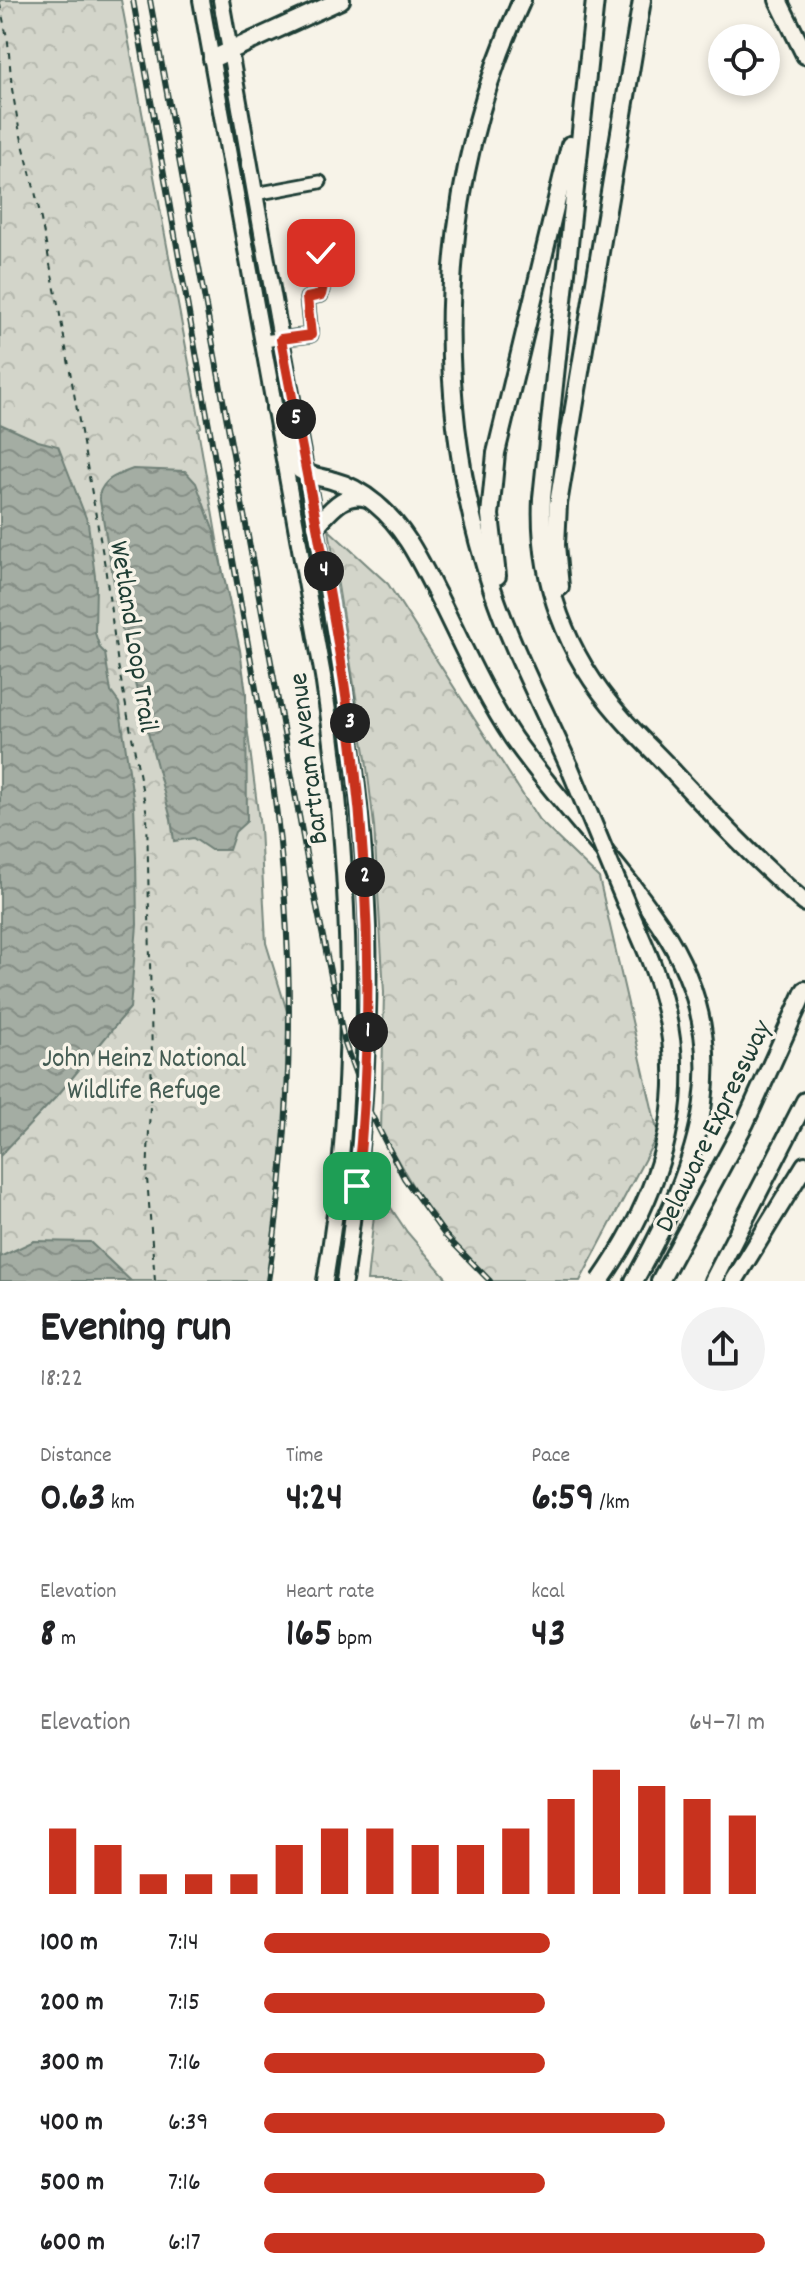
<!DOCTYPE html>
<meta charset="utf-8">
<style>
body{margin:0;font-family:Dekko,sans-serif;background:#f2f2f2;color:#202124;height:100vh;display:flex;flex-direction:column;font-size:30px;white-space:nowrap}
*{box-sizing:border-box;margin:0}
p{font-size:26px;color:#757577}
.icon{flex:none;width:44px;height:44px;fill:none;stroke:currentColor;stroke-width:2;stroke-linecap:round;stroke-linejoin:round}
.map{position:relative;height:1281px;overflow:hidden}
.panel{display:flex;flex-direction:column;background:#fff;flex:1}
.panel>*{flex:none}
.fabs{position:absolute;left:708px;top:24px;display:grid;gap:16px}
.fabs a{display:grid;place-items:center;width:72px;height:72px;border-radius:50%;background:#fff;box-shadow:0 4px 12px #0003;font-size:40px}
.pin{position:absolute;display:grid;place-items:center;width:68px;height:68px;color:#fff;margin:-34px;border-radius:16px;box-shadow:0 4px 12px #0006}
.km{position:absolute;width:40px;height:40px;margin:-20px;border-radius:50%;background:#222;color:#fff;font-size:22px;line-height:40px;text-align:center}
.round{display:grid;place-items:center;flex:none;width:84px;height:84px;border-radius:42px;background:#f2f2f2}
.head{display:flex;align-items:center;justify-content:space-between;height:136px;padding:0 40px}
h1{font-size:44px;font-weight:700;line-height:60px}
.figures{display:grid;grid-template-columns:repeat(3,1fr);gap:12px;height:136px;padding:8px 40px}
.figures div{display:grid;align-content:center}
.figures b{font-size:40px;font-weight:700}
.figures small{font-size:22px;font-weight:400}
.figures p{font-size:22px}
.chart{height:224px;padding:16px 40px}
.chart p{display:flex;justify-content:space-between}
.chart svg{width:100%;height:144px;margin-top:8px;stroke:#c8321e;stroke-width:6}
ul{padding:0 40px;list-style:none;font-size:26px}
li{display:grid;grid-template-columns:128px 96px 1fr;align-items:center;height:60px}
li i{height:20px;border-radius:10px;background:#c8321e}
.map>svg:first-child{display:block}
.park{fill:url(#park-crowns);stroke:#79897f;stroke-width:2}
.water{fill:url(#water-waves);stroke:#6f8077;stroke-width:2}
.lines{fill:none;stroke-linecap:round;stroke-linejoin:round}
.minor-casing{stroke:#1f3d34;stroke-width:17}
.major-casing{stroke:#1f3d34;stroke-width:20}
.highway-casing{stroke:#1f3d34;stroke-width:22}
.path{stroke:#1f3d34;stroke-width:2;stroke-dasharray:6 6;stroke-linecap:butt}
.minor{stroke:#f7f3e8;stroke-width:11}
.major{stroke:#f7f3e8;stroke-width:14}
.highway{stroke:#f7f3e8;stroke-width:16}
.rail-casing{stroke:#1f3d34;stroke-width:6}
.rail{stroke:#f7f3e8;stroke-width:3;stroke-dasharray:9;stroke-linecap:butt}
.highway-bridge-casing{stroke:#1f3d34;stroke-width:22;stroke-linecap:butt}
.highway-bridge{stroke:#f7f3e8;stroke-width:16}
.route-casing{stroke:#fff;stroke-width:16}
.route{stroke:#c8321e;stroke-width:10}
.labels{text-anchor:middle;stroke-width:7;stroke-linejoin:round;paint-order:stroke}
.street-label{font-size:28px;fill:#1f3d34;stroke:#f7f3e8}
.park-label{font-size:28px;fill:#435b52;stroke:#f7f3e8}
</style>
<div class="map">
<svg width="805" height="1281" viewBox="0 0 805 1281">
<defs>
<pattern id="park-crowns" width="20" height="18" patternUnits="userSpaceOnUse" patternTransform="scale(2)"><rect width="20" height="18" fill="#d3d5ca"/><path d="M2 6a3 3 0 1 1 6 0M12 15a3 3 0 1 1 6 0" fill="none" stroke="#b5b8ae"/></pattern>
<pattern id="water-waves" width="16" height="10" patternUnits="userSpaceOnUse" patternTransform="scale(2)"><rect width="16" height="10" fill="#a4ada3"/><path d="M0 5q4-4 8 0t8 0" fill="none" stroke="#858e86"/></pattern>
</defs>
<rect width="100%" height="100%" fill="#f7f3e8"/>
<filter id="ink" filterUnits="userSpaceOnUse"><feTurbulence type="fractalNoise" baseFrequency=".0125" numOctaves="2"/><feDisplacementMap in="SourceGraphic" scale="16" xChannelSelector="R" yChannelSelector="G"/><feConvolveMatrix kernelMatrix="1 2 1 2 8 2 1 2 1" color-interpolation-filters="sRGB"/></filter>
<g filter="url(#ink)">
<!-- park -->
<g class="park">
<path d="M0 0H121L201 427 198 429 241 679 260 828 266 943 290 1021 288 1107 280 1202 267 1281H0Z"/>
<path d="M329 530 388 584 539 820 599 878 658 1134 580 1281H491L455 1244 424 1205 381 1132 384 992 374 826 366 759Z"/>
<path d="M377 1187 407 1232 449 1281H367Z"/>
</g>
<!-- water -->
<g class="water">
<path d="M0 424 38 441 58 446 88 523 96 584 95 633 100 648 105 653 111 692 119 703 134 804 136 858 137 925 130 1008 58 1095 0 1156Z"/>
<path d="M133 469 185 471 196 483 214 532 240 650 246 693 247 821 235 832 229 850H211L193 838 174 841 171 819 125 646 99 495C104 478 117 475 133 469Z"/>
<path d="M34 1241 90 1242 131 1281H0V1257Z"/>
</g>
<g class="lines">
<!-- minor casing -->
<g class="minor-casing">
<g id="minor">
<path d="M255 194 320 182"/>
<path d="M263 341 311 335 307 298 321 295C326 275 320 258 324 239"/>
</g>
</g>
<!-- major casing -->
<g class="major-casing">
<g id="major">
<path d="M201 0 323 676C353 876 359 1080 325 1281"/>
<path d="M221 0C249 158 276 316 306 474 334 625 363 777 368 931 371 1049 361 1165 344 1281"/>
</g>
</g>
<!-- highway casing -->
<g class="highway-casing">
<g id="highway">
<path d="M522 0C437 183 429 397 492 588 512 649 543 707 569 766"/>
<path d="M595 0 542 498C538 580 566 655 620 716 637 736 657 754 675 774 717 819 758 863 805 903"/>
<path d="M778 0 805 55"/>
<path d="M212 59 341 0"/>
<path d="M275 408 300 470C311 477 322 477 334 481 350 485 364 494 376 504 405 528 420 561 437 594 461 642 483 693 513 738 558 802 615 858 659 923 743 1047 700 1163 634 1281"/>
<path d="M316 526C330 511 344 491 367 498"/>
<path d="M497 576 490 515 496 453 570 145"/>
<path d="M560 587 556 545 558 504 642 0"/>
<path d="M660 1281 745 1123 805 990"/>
<path d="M713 1281 805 1101"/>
<path d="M734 1281 805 1165"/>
</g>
</g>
<!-- path -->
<path class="path" d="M0 5 8 42 12 89 19 128 37 200 58 304 105 566 118 665 147 814 152 1059 147 1178 155 1281"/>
<!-- minor -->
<use href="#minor" class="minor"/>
<!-- major -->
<use href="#major" class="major"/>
<!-- highway -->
<use href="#highway" class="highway"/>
<!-- rail casing -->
<g class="rail-casing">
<g id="rail">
<path d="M133 0 273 784C296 953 294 1112 268 1281"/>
<path d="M150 0 307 859 345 1044 367 1106 404 1178 445 1235 490 1281"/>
</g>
</g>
<!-- rail -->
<use href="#rail" class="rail"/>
<!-- highway-bridge casing -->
<g class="highway-bridge-casing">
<path id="highway-bridge" d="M569 766C587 810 605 853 623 896 637 930 654 963 663 999 691 1102 659 1197 600 1281"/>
</g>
<!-- highway-bridge -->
<use href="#highway-bridge" class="highway-bridge"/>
</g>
</g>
<g class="lines" filter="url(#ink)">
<!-- route casing -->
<g class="route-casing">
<path id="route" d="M321 253 325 277 321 295 307 298 311 335 281 339C306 475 337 612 353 750 371 896 372 1040 357 1186"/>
</g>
<!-- route -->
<use href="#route" class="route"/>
</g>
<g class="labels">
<!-- street labels -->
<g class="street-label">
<text transform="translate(136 636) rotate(81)" y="10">Wetland Loop Trail</text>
<text transform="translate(306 759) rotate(-97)" y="10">Bartram Avenue</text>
<text transform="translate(711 1125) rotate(-64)" y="10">Delaware Expressway</text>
</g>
<!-- park labels -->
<g class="park-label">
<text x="144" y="1066">John Heinz National<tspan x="144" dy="32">Wildlife Refuge</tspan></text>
</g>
</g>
</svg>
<div class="fabs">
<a><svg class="icon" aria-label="locate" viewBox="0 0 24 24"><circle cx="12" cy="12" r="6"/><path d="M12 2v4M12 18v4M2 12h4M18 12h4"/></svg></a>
</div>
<div class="pin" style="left:357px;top:1186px;background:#1e9e55"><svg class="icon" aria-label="arrive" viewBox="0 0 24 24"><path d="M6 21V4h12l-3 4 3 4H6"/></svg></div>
<div class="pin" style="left:321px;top:253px;background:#d93025"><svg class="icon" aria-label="check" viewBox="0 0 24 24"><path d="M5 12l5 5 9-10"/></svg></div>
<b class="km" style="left:368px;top:1032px">1</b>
<b class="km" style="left:365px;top:877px">2</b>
<b class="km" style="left:350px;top:723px">3</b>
<b class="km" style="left:324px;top:571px">4</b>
<b class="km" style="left:296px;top:419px">5</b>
</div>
<section class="panel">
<div class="head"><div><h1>Evening run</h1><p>18:22</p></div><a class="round"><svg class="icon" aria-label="share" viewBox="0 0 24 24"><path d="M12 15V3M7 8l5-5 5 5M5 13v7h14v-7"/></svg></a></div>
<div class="figures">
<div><p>Distance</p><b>0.63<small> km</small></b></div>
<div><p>Time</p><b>4:24</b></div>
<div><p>Pace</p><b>6:59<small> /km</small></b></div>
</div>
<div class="figures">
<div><p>Elevation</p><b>8<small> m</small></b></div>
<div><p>Heart rate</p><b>165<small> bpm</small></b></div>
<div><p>kcal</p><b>43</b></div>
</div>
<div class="chart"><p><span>Elevation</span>64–71 m</p>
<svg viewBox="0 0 160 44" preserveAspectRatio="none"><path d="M5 44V24M15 44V29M25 44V38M35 44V38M45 44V38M55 44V29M65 44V24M75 44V24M85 44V29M95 44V29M105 44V24M115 44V15M125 44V6M135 44V11M145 44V15M155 44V20"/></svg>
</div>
<ul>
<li><b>100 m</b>7:14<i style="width:57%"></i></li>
<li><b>200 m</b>7:15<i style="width:56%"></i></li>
<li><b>300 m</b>7:16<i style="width:56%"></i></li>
<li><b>400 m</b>6:39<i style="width:80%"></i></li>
<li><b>500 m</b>7:16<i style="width:56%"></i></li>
<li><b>600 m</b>6:17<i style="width:100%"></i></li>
</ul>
</section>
